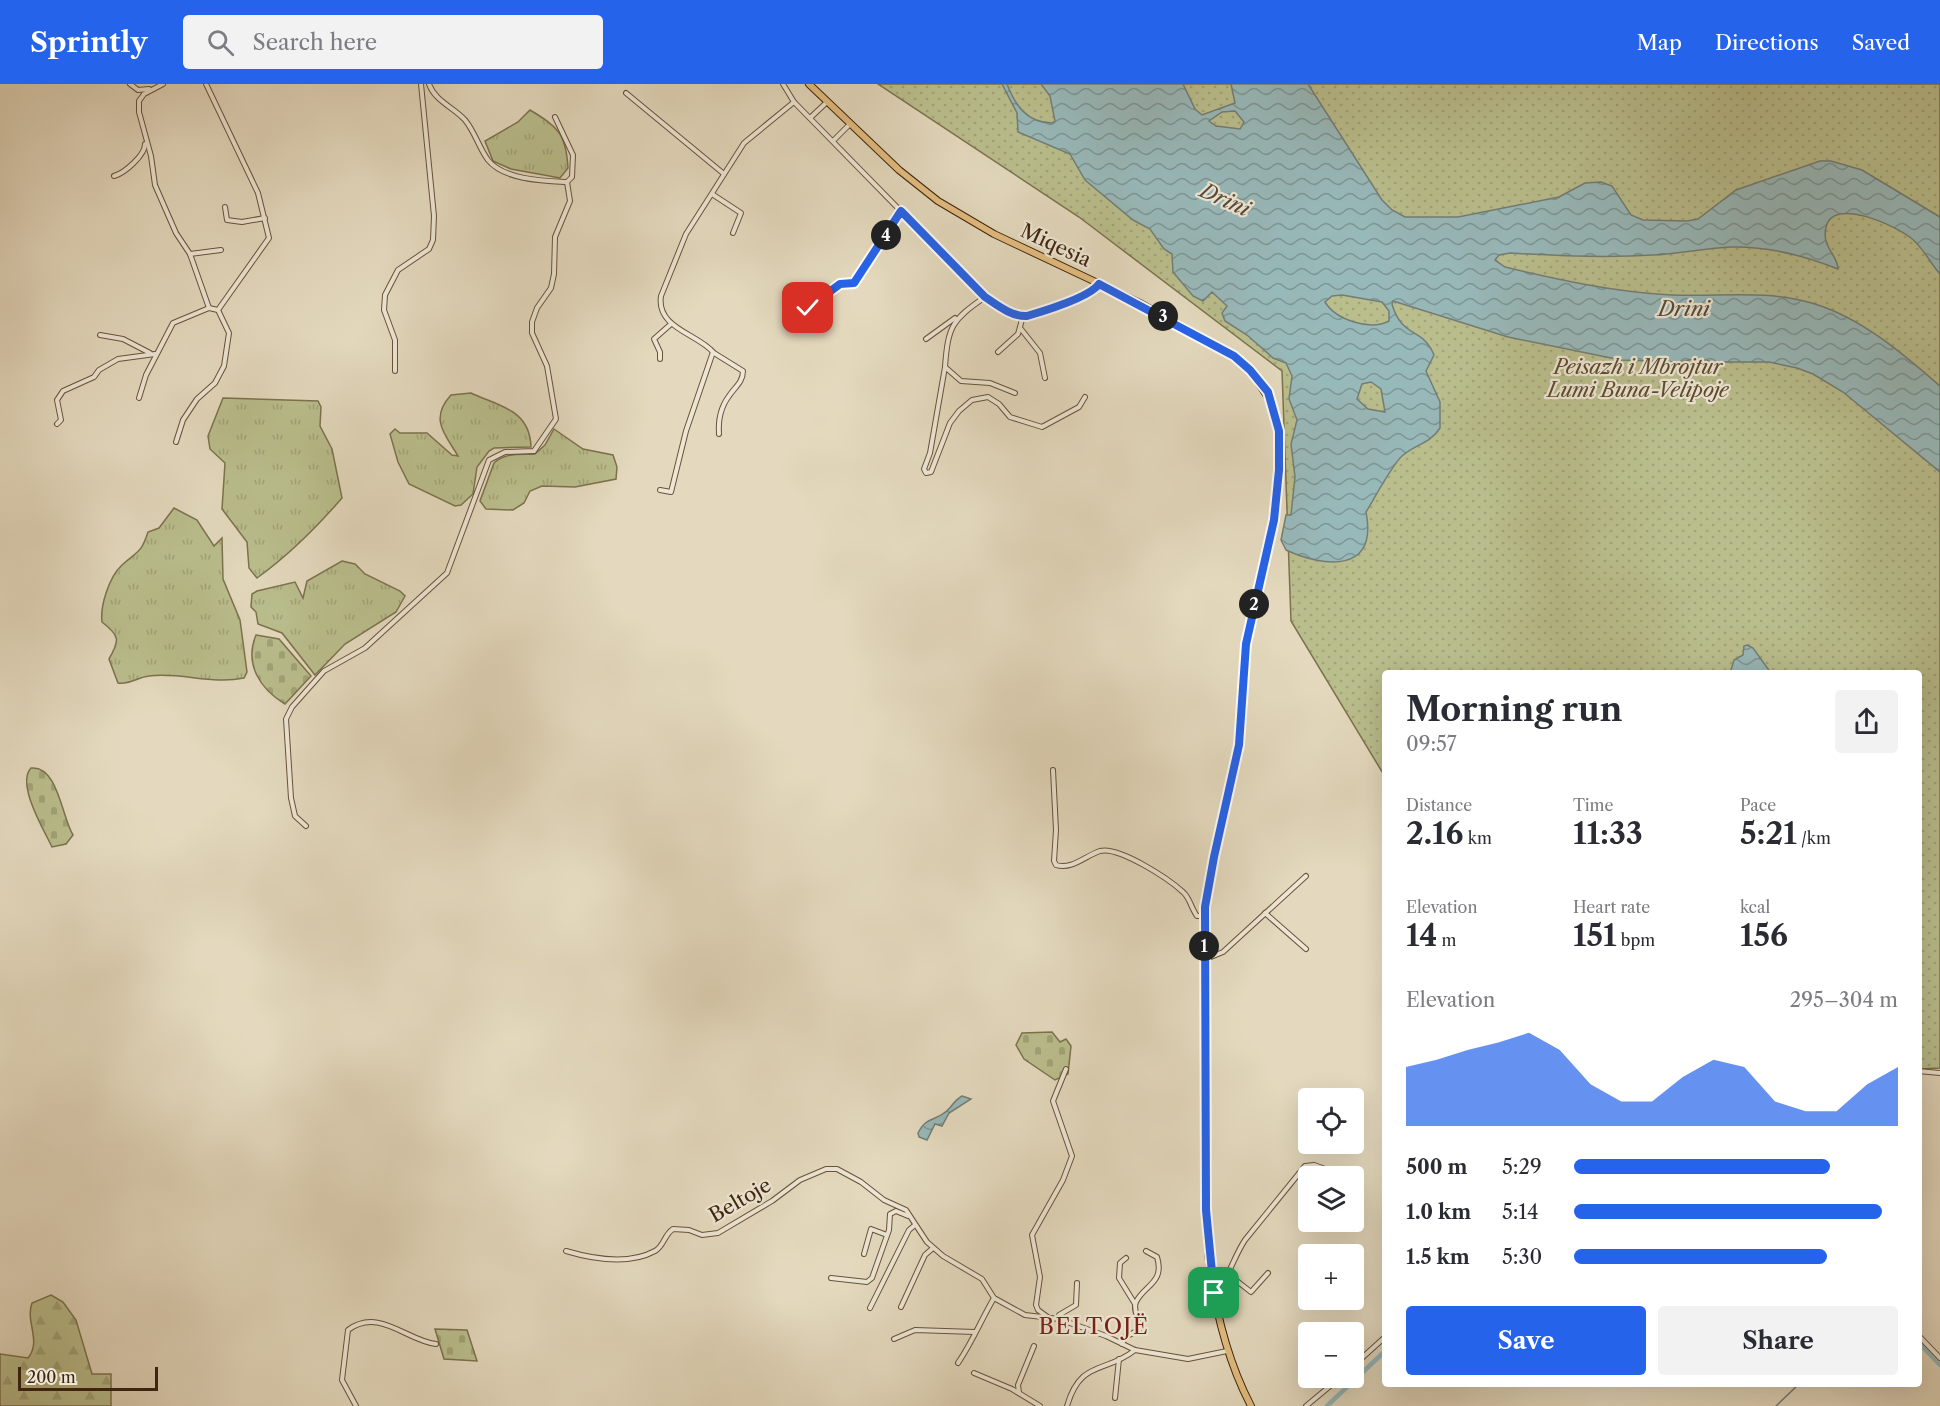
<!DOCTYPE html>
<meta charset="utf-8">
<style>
body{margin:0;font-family:"Libre Caslon Text",serif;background:#f2f2f3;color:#2b2b33;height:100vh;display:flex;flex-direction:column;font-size:22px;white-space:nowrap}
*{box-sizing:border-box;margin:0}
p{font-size:20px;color:#7c7c81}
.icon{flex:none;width:33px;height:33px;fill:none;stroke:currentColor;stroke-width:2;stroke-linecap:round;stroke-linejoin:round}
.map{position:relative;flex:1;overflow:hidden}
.side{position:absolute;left:1382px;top:586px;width:540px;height:717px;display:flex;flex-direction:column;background:#fff;border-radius:6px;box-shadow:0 6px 24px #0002}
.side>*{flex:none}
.tools{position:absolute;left:1298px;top:1004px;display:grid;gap:12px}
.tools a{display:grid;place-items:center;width:66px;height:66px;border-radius:6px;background:#fff;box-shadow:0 6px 24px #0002;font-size:30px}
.scale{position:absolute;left:18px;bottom:15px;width:140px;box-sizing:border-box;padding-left:6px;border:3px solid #3f250d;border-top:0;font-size:16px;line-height:21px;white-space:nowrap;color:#3f250d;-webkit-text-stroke:4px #ede6d5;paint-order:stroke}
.pin{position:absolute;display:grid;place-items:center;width:51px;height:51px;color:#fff;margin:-26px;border-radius:12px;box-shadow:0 3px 9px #0006}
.km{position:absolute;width:30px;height:30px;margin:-15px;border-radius:50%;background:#222;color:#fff;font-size:16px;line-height:30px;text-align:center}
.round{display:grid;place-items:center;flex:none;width:63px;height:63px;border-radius:6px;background:#f2f2f3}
.summary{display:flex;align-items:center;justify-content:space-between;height:102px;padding:0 24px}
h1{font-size:33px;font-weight:700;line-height:45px}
.stats{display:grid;grid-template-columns:repeat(3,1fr);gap:9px;height:102px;padding:6px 24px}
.stats div{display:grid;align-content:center}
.stats b{font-size:30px;font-weight:700}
.stats small{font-size:16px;font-weight:400}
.stats p{font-size:16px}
.chart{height:168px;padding:12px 24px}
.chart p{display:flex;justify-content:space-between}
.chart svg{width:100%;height:108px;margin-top:6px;fill:#2563eb;opacity:.7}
.button{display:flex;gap:12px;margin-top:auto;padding:12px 24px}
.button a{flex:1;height:69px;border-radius:6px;background:#2563eb;color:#fff;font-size:24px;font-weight:700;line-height:69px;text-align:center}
.button a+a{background:#f2f2f3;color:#2b2b33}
ul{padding:0 24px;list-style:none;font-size:20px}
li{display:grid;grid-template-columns:96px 72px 1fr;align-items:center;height:45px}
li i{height:15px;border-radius:8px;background:#2563eb}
header{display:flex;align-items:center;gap:36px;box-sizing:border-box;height:84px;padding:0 30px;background:#2563eb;color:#fff}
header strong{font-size:28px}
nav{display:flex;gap:33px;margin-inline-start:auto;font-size:21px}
.search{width:420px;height:54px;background:#f2f2f3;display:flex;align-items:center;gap:15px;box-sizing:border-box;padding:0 21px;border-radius:6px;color:#7c7c81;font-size:22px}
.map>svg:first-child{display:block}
.grass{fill:url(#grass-tufts);stroke:#7c724d;stroke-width:1.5}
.forest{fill:url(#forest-firs);stroke:#7c724d;stroke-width:1.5}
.cemetery{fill:url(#cemetery-stones);stroke:#7c724d;stroke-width:1.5}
.park{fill:url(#park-dots);stroke:#7c724d;stroke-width:1.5}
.water{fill:url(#water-waves);stroke:#747e75;stroke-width:1.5;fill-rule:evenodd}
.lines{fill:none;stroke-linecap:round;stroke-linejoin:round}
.stream{stroke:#747e75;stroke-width:1.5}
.canal{stroke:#98b9ba;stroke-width:4.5}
.street-casing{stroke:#685239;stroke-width:6}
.primary-casing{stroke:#3f250d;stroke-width:8}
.street{stroke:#ede6d5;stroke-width:4}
.primary{stroke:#e2bc7f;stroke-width:6}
.route-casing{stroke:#fff;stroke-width:12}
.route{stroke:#2563eb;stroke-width:8}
.labels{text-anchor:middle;stroke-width:4.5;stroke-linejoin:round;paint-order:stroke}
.street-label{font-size:20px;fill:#3f250d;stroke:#ede6d5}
.park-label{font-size:20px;font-style:italic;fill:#5e4b2d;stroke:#ede6d5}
.water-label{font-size:21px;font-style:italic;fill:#554a38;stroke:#ede6d5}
.quarter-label{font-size:22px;letter-spacing:1.5px;fill:#7a1f14;stroke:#ede6d5}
</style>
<header>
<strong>Sprintly</strong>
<div class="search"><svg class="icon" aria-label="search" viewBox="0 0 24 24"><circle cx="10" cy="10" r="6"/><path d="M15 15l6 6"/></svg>Search here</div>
<nav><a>Map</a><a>Directions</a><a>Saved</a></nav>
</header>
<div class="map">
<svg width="1940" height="1322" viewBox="0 0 1940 1322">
<defs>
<pattern id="grass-tufts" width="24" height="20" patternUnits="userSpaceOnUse" patternTransform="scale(1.5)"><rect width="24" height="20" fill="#babe8d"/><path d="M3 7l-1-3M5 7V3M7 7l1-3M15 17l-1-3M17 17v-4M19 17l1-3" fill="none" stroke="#a1a378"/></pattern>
<pattern id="forest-firs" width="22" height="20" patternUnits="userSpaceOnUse" patternTransform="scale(1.5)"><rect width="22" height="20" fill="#babe8d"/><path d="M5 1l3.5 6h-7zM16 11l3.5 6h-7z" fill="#a1a378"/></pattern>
<pattern id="cemetery-stones" width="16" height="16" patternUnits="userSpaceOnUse" patternTransform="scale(1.5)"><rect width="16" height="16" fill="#babe8d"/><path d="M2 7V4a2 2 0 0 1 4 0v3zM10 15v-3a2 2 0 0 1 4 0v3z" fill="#a1a378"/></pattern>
<pattern id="park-dots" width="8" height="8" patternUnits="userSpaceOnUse" patternTransform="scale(1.5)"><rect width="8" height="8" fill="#babe8d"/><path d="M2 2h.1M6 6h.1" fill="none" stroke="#a1a378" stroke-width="1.8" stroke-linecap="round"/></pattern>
<pattern id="water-waves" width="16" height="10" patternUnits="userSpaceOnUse" patternTransform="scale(1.5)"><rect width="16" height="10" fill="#98b9ba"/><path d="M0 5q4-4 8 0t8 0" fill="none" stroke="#7d9696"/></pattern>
</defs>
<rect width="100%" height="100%" fill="#e4d9be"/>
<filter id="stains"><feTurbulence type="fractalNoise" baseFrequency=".00333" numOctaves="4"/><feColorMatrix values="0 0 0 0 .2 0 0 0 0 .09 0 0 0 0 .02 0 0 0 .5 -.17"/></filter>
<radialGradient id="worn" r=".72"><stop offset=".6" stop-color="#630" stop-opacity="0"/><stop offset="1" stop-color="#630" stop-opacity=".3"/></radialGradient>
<!-- grass -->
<g class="grass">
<path d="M530 26C558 43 566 49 568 84L560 94 511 85 493 77 485 57 518 38Z"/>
<path d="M471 309C498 322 530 325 531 363L494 364 489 367 477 383 473 410 461 421 455 422 409 400 398 378 390 350 395 345 400 349H427L452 371 458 372C445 350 429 335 451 311Z"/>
<path d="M223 314 318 317 321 323 320 342 332 365 342 414C316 444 289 471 257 494L249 484 247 458 222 425 225 379 210 365 208 352Z"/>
<path d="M554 345 583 365 613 371 617 383 616 395 575 403 542 402 530 407 524 419 513 426 486 425 480 417 494 379C505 368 521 371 535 370L545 361Z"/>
<path d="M174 424 197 436 214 462 222 454 223 495 240 536 247 588 244 594C212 601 182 588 149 592 138 593 129 601 118 599L109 575C120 556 120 552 102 538 100 522 109 493 122 481 137 467 141 470 148 448L159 444Z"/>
<path d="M342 477 355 480 365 490 400 507 405 512 396 528 345 560 315 591 282 549 258 540 256 528 251 523 252 510 257 507 295 498 303 514 307 497Z"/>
</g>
<!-- forest -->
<path class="forest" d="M51 1211 63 1218 76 1236 92 1290H111V1322H0V1270L28 1274C42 1257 25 1238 32 1219Z"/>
<!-- cemetery -->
<g class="cemetery">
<path d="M256 551 279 555 311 592 285 620C260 605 244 580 256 551Z"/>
<path d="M31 684C58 681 62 734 73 751L66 760 52 763C44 746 16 700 31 684Z"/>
<path d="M1052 948 1060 958 1066 955 1071 962 1068 990 1055 996 1024 975 1016 961 1022 949Z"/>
<path d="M435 1245 467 1246 477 1277 444 1275Z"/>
</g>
<!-- park -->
<path class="park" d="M878 0H1940V984L1919 985 1918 590H1384V691L1291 537 1282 287 1079 133Z"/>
<!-- water -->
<g class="water">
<path d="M1002 0H1007C1015 21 1027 39 1052 39L1055 37 1050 12 1041 0H1183L1195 25 1202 31 1235 19 1231 0H1308L1382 116 1392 126 1405 133H1458L1559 113 1585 99 1601 98 1612 102 1631 131 1643 136 1687 137 1698 135 1736 106 1820 77H1831L1862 86 1940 133V190C1930 179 1923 163 1911 154 1896 142 1833 112 1826 143 1821 163 1838 171 1838 185 1805 172 1768 162 1731 163 1705 164 1679 170 1653 171 1606 174 1557 172 1510 169L1499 171 1495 176 1505 183C1559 196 1614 208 1671 211 1720 213 1767 205 1815 220 1863 235 1903 270 1940 302V388L1843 308 1813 290 1797 284 1769 278H1712L1698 274 1680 278 1621 276 1508 253 1393 217 1392 220C1402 255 1423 243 1434 271L1426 287 1440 318V344C1431 359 1414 361 1402 372 1392 381 1374 415 1366 428 1378 489 1325 484 1286 466L1281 456 1286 431H1291L1295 393 1291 360 1297 336 1289 315 1292 292 1286 279 1273 274 1247 251 1225 237 1222 229 1227 222 1212 208 1203 217 1193 212 1173 188 1172 170 1164 165 1150 145 1133 136 1085 96 1070 70 1018 48 1017 29ZM1235 27 1244 38 1240 45 1216 42 1209 37 1222 28ZM1342 211 1382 218 1389 227V237C1370 247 1336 236 1325 218L1332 212ZM1371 298 1381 305 1385 328 1368 325 1357 315 1362 300Z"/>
<path d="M1747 561 1753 564 1771 589H1730L1734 576 1743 571 1744 562Z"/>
<path d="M962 1012 971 1015 949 1029 942 1042 935 1040 927 1056 919 1053 918 1049C926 1033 934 1037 944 1029 951 1025 953 1017 962 1012Z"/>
</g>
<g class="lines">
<!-- stream -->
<path class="stream" d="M1776 1322 1799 1300"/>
<!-- canal -->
<g class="canal">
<path d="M1918 1258 1940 1281"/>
<path d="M1327 1322 1384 1268"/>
</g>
<!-- street casing -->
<g class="street-casing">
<g id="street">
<path d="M130 0 138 6 149 5"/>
<path d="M163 0 144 10 139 17V28L151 72 155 101 176 149 190 170 209 224"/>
<path d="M429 0C435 17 453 23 465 36 475 48 479 64 488 76 504 96 544 97 567 98L572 93 573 71 555 33"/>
<path d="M783 0 794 18"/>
<path d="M626 9 724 90"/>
<path d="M810 34 827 18"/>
<path d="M833 57 850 40"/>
<path d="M114 92C125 89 145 71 145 60"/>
<path d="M712 110 741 129 733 149"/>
<path d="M225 123 227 136 242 138 265 134"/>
<path d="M190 170 221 166"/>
<path d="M985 213C952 236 948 242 945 283L961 297 990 299 1015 309"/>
<path d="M808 224 839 200 854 199 901 127"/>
<path d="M1021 245 1040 269 1045 294"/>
<path d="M100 251 123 255 150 269"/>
<path d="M926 255 955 234"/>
<path d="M998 268 1018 250 1023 232"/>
<path d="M714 269 743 287C743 298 735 303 729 312 720 324 718 336 719 350"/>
<path d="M660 275V268L654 255 671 240"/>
<path d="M945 283 930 369 924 385 926 389 931 388 950 339 959 327 972 316 988 313 999 320 1010 333 1042 343 1079 323 1085 313"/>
<path d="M395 287V256L384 226 385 211 398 186 429 165 433 156 434 132 421 0"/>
<path d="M139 314 146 291 173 239 209 224 218 226 269 154 258 109 206 0"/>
<path d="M57 340 61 336 57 316 63 307 94 293 99 286 118 275 155 270"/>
<path d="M176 358 183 336 197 315 215 299 224 282 229 249 218 226"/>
<path d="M660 406 671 408 686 347 713 268C698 250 656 244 661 212L686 150 744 59 794 18 985 213C997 221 1012 233 1027 232 1043 227 1090 213 1099 200"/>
<path d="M1053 686 1056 746 1054 777 1056 781C1072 786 1085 772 1100 767 1119 762 1169 795 1183 808 1190 814 1191 824 1197 832H1205"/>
<path d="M306 742 295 732 291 714 286 635 292 623 324 587 365 564 447 489 489 376 505 368 534 367 556 335 547 282 532 249V238L537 224 551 204 554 190 555 153 570 117 567 98"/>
<path d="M1265 829 1306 865"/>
<path d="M1206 875 1223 868 1306 792"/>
<path d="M1918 987 1940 989"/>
<path d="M566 1167C593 1175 629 1181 655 1167 664 1162 664 1151 673 1145L689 1146 702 1151 718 1149 772 1117 800 1096 826 1085H837L861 1098 884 1116 906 1126 927 1158 943 1172 982 1195 994 1214 1025 1231 1059 1235"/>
<path d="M864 1170 871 1145 887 1151"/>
<path d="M1126 1174 1120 1179 1119 1194 1135 1220"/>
<path d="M1228 1190 1251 1208 1268 1189"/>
<path d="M831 1194 867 1198 872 1194 889 1146 890 1130 896 1127 908 1132"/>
<path d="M1214 1209C1229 1195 1233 1174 1245 1156L1305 1082 1314 1081 1342 1091"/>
<path d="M901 1223 925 1171 933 1164"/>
<path d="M870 1224 909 1146 915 1141"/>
<path d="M1049 1234 1038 1226 1036 1221 1040 1193 1032 1151 1063 1096 1072 1072 1053 1017 1066 985"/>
<path d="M1059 1235 1106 1252 1135 1266 1188 1275 1227 1267"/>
<path d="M1059 1235V1231L1076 1221 1077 1199"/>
<path d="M1918 1251 1940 1274"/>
<path d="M894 1255 915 1246 975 1248"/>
<path d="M1122 1260 1125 1253 1139 1246C1141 1236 1132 1227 1136 1218 1144 1201 1165 1199 1157 1173L1146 1167"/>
<path d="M958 1279C973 1257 981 1236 994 1214"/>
<path d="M1353 1282 1384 1254"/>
<path d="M974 1289 1012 1305 1040 1322"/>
<path d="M1019 1309 1018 1301 1034 1262"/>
<path d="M1115 1314 1119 1275"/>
<path d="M356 1322 342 1296 348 1246C379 1223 407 1257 436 1260"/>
<path d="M1067 1322C1081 1275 1105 1290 1135 1266"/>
<path d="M1306 1322 1341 1293"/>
</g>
</g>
<!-- primary casing -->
<g class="primary-casing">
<path id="primary" d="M809 0 899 86 938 117 994 150 1138 218 1221 264 1250 286 1273 321 1280 361 1274 436 1248 547 1237 676 1214 773 1205 823 1208 1169C1214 1222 1226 1274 1251 1322"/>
</g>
<!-- street -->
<use href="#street" class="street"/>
<!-- primary -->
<use href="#primary" class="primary"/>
</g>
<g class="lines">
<!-- route casing -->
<g class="route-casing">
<path id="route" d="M808 224 840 200 854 199 901 127 985 213C997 221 1012 233 1027 232 1044 227 1090 213 1099 200L1234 272 1250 286 1268 308 1279 347V386L1274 436 1246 560 1239 661 1214 773 1205 823 1206 1126 1214 1209"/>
</g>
<!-- route -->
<use href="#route" class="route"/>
</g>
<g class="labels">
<!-- street labels -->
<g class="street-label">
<text transform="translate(1056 161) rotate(25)" y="7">Miqesia</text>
<text transform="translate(740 1116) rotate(-30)" y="7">Beltoje</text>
</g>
<!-- park labels -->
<g class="park-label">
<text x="1638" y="290">Peisazh i Mbrojtur<tspan x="1638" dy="23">Lumi Buna-Velipoje</tspan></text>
</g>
<!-- water labels -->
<g class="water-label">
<text transform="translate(1225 116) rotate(24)" y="7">Drini</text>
<text x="1684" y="232">Drini</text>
</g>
<!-- quarter labels -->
<g class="quarter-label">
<text x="1094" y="1250">BELTOJË</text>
</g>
</g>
<rect width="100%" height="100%" filter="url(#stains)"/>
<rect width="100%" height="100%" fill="url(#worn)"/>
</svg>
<div class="tools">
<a><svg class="icon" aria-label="locate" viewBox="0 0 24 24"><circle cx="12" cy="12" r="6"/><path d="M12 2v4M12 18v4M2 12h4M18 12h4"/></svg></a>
<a><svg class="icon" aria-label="layers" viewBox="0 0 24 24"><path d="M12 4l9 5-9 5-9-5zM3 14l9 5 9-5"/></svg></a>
<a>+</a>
<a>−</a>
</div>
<div class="scale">200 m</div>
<div class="pin" style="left:1214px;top:1209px;background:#1e9e55"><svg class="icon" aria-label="arrive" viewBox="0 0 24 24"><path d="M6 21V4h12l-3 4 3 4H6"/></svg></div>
<div class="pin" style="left:808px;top:224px;background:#d93025"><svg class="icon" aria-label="check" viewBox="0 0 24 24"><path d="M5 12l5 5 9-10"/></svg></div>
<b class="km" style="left:1204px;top:862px">1</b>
<b class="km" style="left:1254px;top:520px">2</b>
<b class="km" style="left:1163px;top:232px">3</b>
<b class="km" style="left:886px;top:151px">4</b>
<section class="side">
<div class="summary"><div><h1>Morning run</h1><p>09:57</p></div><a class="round"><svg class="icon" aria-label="share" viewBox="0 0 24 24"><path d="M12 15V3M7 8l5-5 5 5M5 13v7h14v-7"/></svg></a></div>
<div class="stats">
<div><p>Distance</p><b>2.16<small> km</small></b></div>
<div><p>Time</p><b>11:33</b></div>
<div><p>Pace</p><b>5:21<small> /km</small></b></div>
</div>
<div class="stats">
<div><p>Elevation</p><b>14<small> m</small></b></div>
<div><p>Heart rate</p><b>151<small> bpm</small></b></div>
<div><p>kcal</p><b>156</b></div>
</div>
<div class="chart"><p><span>Elevation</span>295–304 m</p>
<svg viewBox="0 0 160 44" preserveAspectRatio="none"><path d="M0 44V20L10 17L20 13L30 10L40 6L50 13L60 27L70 34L80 34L90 24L100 17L110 20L120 34L130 38L140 38L150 27L160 20V44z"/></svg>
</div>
<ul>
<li><b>500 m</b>5:29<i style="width:79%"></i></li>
<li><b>1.0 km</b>5:14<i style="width:95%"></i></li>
<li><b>1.5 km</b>5:30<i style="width:78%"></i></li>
</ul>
<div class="button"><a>Save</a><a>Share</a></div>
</section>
</div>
